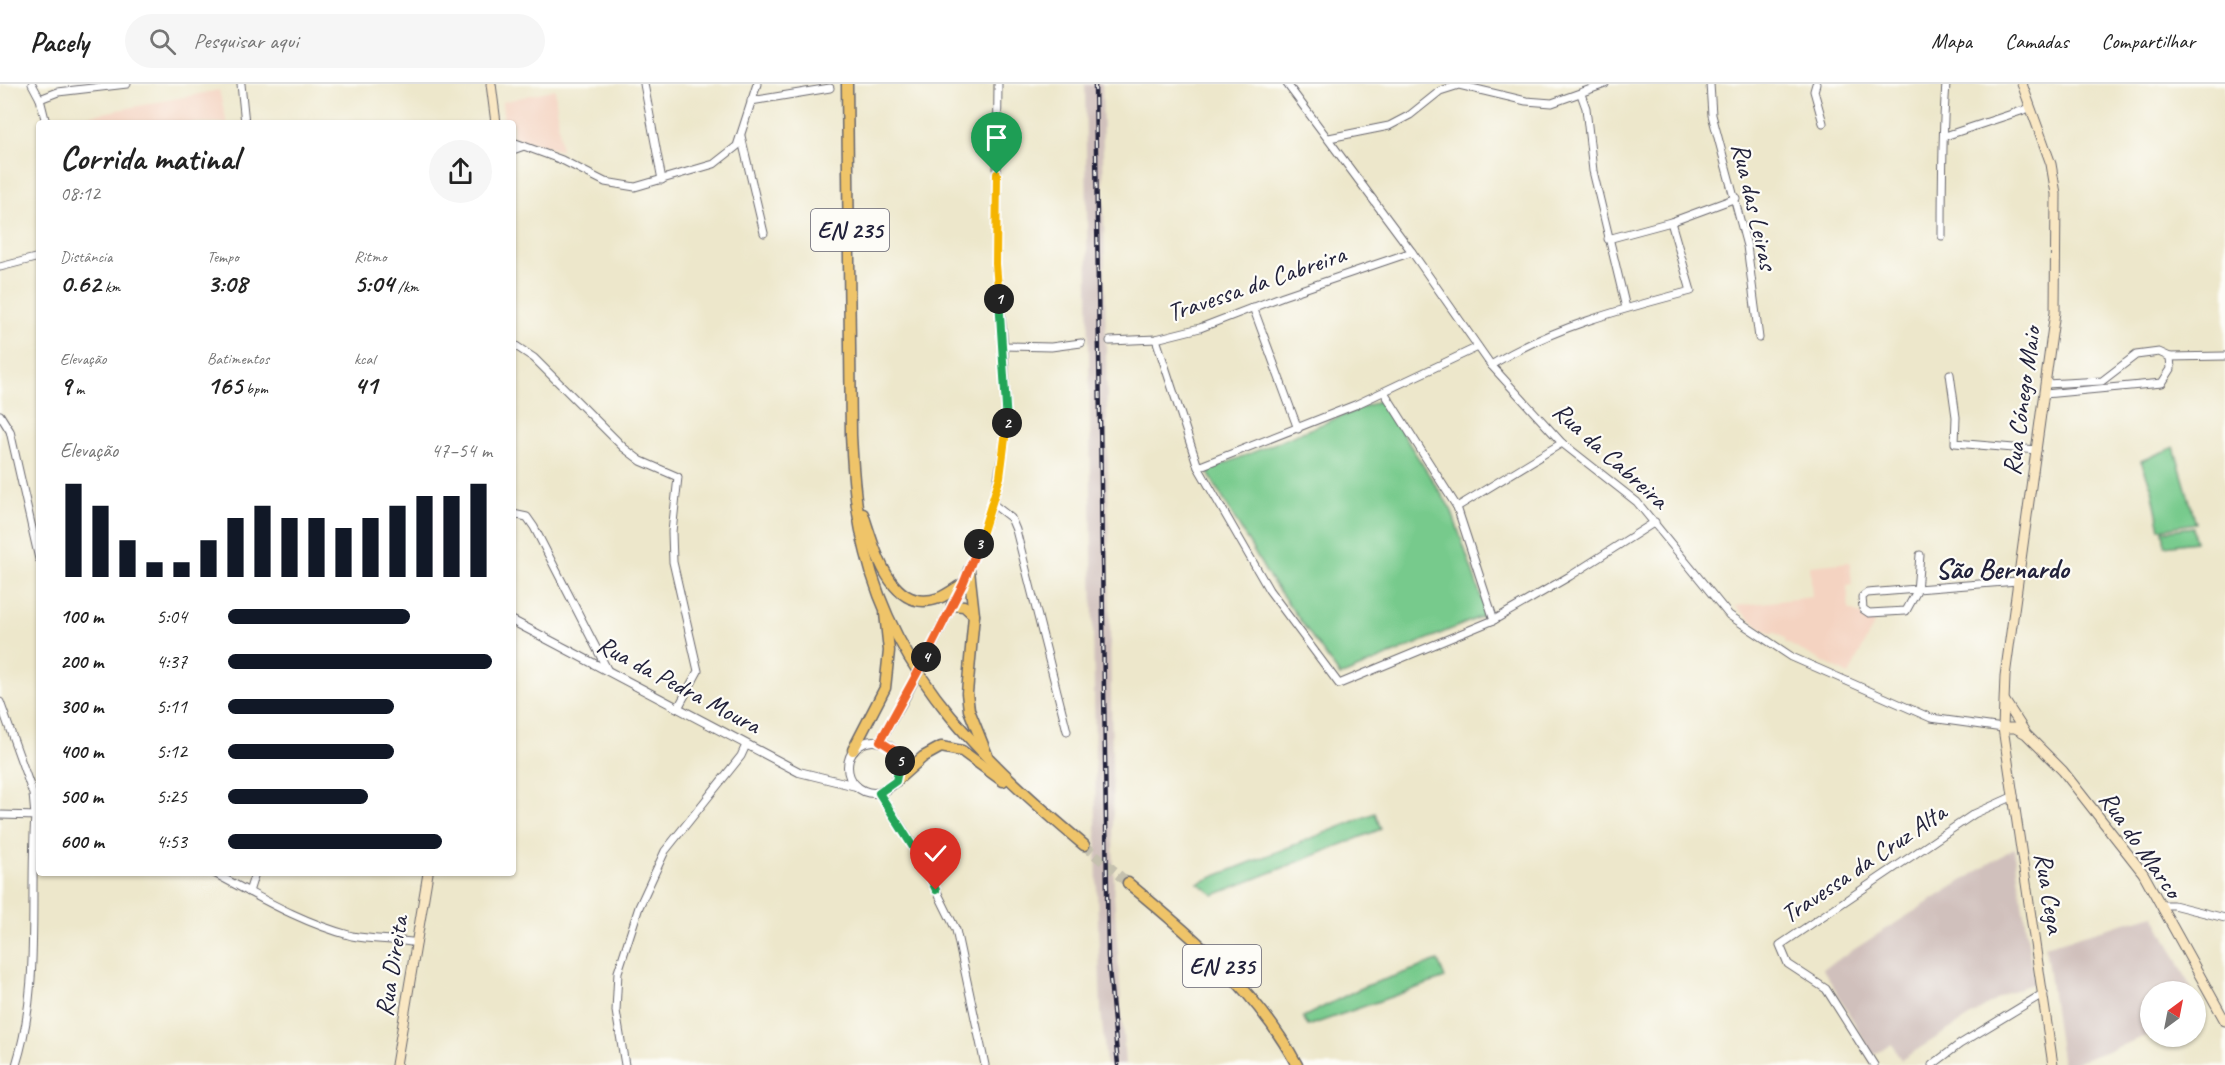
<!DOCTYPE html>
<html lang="pt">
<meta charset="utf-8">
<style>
body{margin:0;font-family:Caveat,sans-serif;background:#f6f6f6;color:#222;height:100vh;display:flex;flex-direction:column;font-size:22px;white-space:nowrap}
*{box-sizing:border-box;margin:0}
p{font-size:20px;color:#767676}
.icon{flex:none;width:33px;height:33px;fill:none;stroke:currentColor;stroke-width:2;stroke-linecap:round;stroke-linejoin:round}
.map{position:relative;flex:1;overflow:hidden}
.side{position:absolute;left:36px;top:36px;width:480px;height:756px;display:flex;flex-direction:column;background:#fff;border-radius:6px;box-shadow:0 2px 4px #0004}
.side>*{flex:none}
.needle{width:39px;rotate:32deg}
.controls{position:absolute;left:2140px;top:897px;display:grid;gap:12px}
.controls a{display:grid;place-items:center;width:66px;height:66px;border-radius:50%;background:#fff;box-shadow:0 2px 4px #0004;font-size:30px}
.pin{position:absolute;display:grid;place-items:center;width:51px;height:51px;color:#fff;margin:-62px -26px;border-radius:50% 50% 50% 0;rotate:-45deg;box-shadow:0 0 6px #0007}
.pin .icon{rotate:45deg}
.km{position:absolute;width:30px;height:30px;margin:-15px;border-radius:50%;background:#222;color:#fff;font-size:16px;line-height:30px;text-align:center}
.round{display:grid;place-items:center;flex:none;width:63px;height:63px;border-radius:32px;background:#f6f6f6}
.head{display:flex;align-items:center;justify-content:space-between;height:102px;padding:0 24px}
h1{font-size:33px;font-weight:800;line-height:45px}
.metrics{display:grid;grid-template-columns:repeat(3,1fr);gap:9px;height:102px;padding:6px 24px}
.metrics div{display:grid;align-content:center}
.metrics b{font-size:26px;font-weight:800}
.metrics small{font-size:16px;font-weight:400}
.metrics p{font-size:16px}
.chart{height:168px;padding:12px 24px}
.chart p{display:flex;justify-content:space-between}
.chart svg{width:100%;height:108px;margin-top:6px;stroke:#111827;stroke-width:6}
ul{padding:0 24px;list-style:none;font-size:20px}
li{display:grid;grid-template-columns:96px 72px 1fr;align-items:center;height:45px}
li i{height:15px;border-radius:8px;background:#111827}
header{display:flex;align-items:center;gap:36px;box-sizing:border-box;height:84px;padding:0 30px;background:#fff;border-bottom:2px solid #e0e0e0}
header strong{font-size:28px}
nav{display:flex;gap:33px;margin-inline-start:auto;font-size:21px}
.search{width:420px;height:54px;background:#f6f6f6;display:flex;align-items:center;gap:15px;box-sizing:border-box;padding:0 21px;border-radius:33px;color:#767676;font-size:22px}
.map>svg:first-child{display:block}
.built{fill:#f4d3c1}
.industrial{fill:#d0c0bc}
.green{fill:#77ca8c;stroke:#4c7664;stroke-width:1.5}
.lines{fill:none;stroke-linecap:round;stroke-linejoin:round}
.primary-tunnel{stroke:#c4c0ae;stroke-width:10;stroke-dasharray:10 5;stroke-linecap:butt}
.minor-casing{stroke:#69676d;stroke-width:9}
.tertiary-casing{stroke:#69676d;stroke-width:10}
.secondary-casing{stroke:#69676d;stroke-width:11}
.primary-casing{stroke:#69676d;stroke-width:13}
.minor{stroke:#fff;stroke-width:7}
.tertiary{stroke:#fff;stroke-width:8}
.secondary{stroke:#f9e7c3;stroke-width:9}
.primary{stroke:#efc469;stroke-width:10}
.rail-casing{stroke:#22223b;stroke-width:4.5}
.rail{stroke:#fdfcf7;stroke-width:2;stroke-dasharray:7;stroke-linecap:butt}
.tertiary-bridge-casing{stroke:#69676d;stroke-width:10;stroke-linecap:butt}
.tertiary-bridge{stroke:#fff;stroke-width:8}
.split-1-casing{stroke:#fff;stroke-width:12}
.split-2-casing{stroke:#fff;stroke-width:12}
.split-3-casing{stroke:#fff;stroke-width:12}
.split-4-casing{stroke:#fff;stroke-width:12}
.split-5-casing{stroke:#fff;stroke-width:12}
.split-6-casing{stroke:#fff;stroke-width:12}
.split-7-casing{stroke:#fff;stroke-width:12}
.split-1{stroke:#f5b400;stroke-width:8}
.split-2{stroke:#22a559;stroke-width:8}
.split-3{stroke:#f5b400;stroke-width:8}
.split-4{stroke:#f0652b;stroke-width:8}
.split-5{stroke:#f0652b;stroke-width:8}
.split-6{stroke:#22a559;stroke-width:8}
.split-7{stroke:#22a559;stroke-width:8}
.labels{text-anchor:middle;stroke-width:4.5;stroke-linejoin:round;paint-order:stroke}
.shield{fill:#fdfcf7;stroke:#646373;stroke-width:1.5}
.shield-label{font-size:24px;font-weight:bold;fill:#22223b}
.street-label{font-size:26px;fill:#22223b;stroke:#fdfcf7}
.quarter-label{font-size:28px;font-weight:bold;fill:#22223b;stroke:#fdfcf7}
</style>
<header>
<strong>Pacely</strong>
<div class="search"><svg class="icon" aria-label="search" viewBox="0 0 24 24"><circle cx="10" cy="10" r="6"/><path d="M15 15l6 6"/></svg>Pesquisar aqui</div>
<nav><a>Mapa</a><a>Camadas</a><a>Compartilhar</a></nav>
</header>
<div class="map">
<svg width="2225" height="981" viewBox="0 0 2225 981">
<rect width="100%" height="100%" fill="#fdfcf7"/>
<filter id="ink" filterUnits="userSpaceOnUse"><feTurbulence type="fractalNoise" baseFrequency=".0167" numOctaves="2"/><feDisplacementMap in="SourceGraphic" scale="12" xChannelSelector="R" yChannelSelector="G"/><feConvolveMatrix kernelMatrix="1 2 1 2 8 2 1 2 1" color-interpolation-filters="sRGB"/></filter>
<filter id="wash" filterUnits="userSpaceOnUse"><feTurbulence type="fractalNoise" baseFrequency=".008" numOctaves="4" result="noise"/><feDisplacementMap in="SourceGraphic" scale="24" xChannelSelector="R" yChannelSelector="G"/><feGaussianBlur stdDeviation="1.35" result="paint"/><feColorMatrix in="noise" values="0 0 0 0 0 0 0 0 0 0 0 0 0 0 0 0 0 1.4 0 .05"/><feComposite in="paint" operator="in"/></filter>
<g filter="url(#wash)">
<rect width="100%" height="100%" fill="#ede7cb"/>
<!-- built -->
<g class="built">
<path d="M555 5 561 67 513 53V39H504L502 18Z"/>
<path d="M219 6 227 39H63L62 37Z"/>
<path d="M1850 478 1852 501H1847L1849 525 1875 538 1849 591 1785 558 1786 555 1774 548 1772 550 1758 542 1735 522 1812 513 1810 482Z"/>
</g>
<!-- industrial -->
<g class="industrial">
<path d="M1085 0H1102L1114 811 1125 981H1106L1101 927 1097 808Z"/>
<path d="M2014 764 2034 899 2007 909 1901 976 1892 960 1873 971 1823 885Z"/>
<path d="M2154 831 2193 907 2151 908V950L2071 981H2062L2045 862Z"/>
</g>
<!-- green -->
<g class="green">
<path d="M1381 316 1451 425 1487 530 1340 592 1267 490 1207 387Z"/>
<path d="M2174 363 2196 439 2160 445 2152 405 2141 377Z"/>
<path d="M2193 443 2195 458 2165 462 2163 447Z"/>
<path d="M1375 729 1381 745 1214 811 1198 799Z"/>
<path d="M1438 877 1445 894 1308 942 1303 933 1363 903Z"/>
</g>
</g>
<g filter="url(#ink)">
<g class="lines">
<!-- primary-tunnel -->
<path class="primary-tunnel" d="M1084 761 1128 799"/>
<!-- minor casing -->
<g class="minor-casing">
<g id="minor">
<path d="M32 0 40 15 46 39"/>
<path d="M241 0 245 39"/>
<path d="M644 0 662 96"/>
<path d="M1287 0 1412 168 1491 281 1562 359 1637 418 1729 531 1792 573 1931 634 2003 644"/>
<path d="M1710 0 1712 31 1747 162 1759 254"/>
<path d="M1816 0 1814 7 1823 39"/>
<path d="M1581 10 1586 24 1593 87 1626 224"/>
<path d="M40 15 58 8 127 0"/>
<path d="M751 17 830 4"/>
<path d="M741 52 764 149"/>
<path d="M1945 52 2030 24"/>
<path d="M1329 54 1389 42 1410 31 1440 7 1459 1 1526 17 1552 19 1605 0"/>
<path d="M513 58 562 76 605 98 635 103 714 80 737 62 757 0"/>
<path d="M513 66 524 62"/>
<path d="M1942 152C1942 101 1942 51 1946 0"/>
<path d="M1608 155 1671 138 1736 114"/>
<path d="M0 183 39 173"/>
<path d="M1253 223 1298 345"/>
<path d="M1156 255 1198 383 1269 506 1339 600 1494 536 1570 492 1655 438"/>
<path d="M1110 257 1156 255 1200 244 1283 212 1412 168"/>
<path d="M513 260 534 274 624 364 641 377 678 393 672 448 673 478 698 587 678 624"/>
<path d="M1004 262 1051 263 1081 259"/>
<path d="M1491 281C1553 243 1622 225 1691 207L1671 138"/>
<path d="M1950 290 1956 333 1955 359 2037 366"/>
<path d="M2046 300 2102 297 2136 271 2159 268 2170 273 2225 272"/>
<path d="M1384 308 1457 423 1494 536"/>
<path d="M2045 310 2162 299 2171 285 2170 273"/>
<path d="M0 331 10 347 39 475"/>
<path d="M1198 383 1355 321 1478 263"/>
<path d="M993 420 1011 434 1016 446 1067 647"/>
<path d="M1457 423 1562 359"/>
<path d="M513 430 527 433 534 443 607 585"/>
<path d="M1920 471 1917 507 1906 527 1869 529 1863 525 1862 513 1867 509 2017 497"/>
<path d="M969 486 993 420 1007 346 1004 262 996 180 998 0"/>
<path d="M0 618 33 710 35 732C29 814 41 901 16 981"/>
<path d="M879 709 916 765 956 846 985 981"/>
<path d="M0 731 39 732"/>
<path d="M214 789C259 813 302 839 352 852 373 856 396 855 417 859"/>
<path d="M249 808 255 789"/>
<path d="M2160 821H2173L2225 834"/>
<path d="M625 981 616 927 618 888 639 823 665 767 741 672 746 661"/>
<path d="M1874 981 1826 905 1788 880 1780 861 1974 730 2014 712"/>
<path d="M1932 981 1960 960 2044 909"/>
</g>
</g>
<!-- tertiary casing -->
<g class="tertiary-casing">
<g id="tertiary">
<path d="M513 537 799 688 856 702"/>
<path d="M931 564 963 500"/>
<circle cx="874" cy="683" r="26"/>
<path d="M880 657 904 616"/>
</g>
</g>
<!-- secondary casing -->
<g class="secondary-casing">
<g id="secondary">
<path d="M491 0 496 39"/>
<path d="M2022 0 2051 80 2056 110 2055 228 2005 592 2003 644 2053 981"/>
<path d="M2005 617 2025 648"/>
<path d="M2003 644H2015L2026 650 2063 687 2143 789 2225 937"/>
<path d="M396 981 428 789"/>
</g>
</g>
<!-- primary casing -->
<g class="primary-casing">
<g id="primary">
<path d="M847 0 851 351C853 391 856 430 866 469 897 596 988 680 1084 761"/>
<path d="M863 430C874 462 890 532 939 514 947 511 956 504 963 500"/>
<path d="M969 486 974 531 967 609 969 626 987 671"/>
<path d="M952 521 964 522 974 531"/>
<path d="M853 666 885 604 889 567 885 529"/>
<path d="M896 697 923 673 941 663 962 667 1003 697"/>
<path d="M1128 799C1192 852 1257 906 1297 981"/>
</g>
</g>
<!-- minor -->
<use href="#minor" class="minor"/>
<!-- tertiary -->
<use href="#tertiary" class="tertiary"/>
<!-- secondary -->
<use href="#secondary" class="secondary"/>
<!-- primary -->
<use href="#primary" class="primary"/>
<!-- rail casing -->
<g class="rail-casing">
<path id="rail" d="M1095 0 1108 873 1118 981"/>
</g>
<!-- rail -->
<use href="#rail" class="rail"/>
<!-- tertiary-bridge casing -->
<g class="tertiary-bridge-casing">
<path id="tertiary-bridge" d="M904 616 931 564"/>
</g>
<!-- tertiary-bridge -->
<use href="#tertiary-bridge" class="tertiary-bridge"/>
</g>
</g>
<g class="lines" filter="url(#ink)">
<!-- split-1 casing -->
<g class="split-1-casing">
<path id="split-1" d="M997 90 996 180 999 215"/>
</g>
<!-- split-2 casing -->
<g class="split-2-casing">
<path id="split-2" d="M999 215 1007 339"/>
</g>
<!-- split-3 casing -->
<g class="split-3-casing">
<path id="split-3" d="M979 460 1000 393 1007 339"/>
</g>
<!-- split-4 casing -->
<g class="split-4-casing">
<path id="split-4" d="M926 573 963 500 979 460"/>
</g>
<!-- split-5 casing -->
<g class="split-5-casing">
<path id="split-5" d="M900 677 894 666 880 657 926 573"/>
</g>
<!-- split-6 casing -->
<g class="split-6-casing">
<path id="split-6" d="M900 677 896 697 879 709 923 779"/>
</g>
<!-- split-7 casing -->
<g class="split-7-casing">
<path id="split-7" d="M923 779 936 806"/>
</g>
<!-- split-1 -->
<use href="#split-1" class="split-1"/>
<!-- split-2 -->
<use href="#split-2" class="split-2"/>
<!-- split-3 -->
<use href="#split-3" class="split-3"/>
<!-- split-4 -->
<use href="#split-4" class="split-4"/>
<!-- split-5 -->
<use href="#split-5" class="split-5"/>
<!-- split-6 -->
<use href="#split-6" class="split-6"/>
<!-- split-7 -->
<use href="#split-7" class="split-7"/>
</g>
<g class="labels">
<!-- shield labels -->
<g class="shield">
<rect x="811" y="125" width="78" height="42" rx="4.5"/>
<rect x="1183" y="861" width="78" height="42" rx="4.5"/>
</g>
<g class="shield-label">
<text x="850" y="154">EN 235</text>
<text x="1222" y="890">EN 235</text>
</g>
<!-- street labels -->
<g class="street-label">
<text transform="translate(1755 122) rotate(77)" y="9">Rua das Leiras</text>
<text transform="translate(1256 199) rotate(-19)" y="9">Travessa da Cabreira</text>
<text transform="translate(2021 317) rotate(-82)" y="9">Rua Cónego Maio</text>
<text transform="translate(1611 371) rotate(42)" y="9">Rua da Cabreira</text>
<text transform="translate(679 600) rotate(28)" y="9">Rua da Pedra Moura</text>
<text transform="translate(2141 760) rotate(55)" y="9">Rua do Marco</text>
<text transform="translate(1863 779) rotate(-34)" y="9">Travessa da Cruz Alta</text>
<text transform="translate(2050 809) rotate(81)" y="9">Rua Cega</text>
<text transform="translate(391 882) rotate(-81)" y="9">Rua Direita</text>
</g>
<!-- quarter labels -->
<g class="quarter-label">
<text x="2002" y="494">São Bernardo</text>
</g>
</g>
</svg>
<div class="controls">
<a><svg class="needle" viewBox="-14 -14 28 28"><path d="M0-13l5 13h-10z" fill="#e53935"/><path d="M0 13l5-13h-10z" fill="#767676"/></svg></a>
</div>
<div class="pin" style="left:997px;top:90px;background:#1e9e55"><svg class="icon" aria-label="arrive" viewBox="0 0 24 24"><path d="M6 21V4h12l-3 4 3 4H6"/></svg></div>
<div class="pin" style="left:936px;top:806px;background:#d93025"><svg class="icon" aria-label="check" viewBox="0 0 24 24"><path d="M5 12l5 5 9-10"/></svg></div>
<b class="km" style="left:999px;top:215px">1</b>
<b class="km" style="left:1007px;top:339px">2</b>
<b class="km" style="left:979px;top:460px">3</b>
<b class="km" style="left:926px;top:573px">4</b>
<b class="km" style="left:900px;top:677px">5</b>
<section class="side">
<div class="head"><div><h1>Corrida matinal</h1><p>08:12</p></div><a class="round"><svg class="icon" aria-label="share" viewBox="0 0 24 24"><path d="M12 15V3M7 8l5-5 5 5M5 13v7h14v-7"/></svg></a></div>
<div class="metrics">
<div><p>Distância</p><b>0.62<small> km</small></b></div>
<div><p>Tempo</p><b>3:08</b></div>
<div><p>Ritmo</p><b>5:04<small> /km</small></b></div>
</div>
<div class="metrics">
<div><p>Elevação</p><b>9<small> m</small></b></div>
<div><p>Batimentos</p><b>165<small> bpm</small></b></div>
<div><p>kcal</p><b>41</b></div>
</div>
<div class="chart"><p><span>Elevação</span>47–54 m</p>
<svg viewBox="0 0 160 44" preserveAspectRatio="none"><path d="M5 44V6M15 44V15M25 44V29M35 44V38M45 44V38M55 44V29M65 44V20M75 44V15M85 44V20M95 44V20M105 44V24M115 44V20M125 44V15M135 44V11M145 44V11M155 44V6"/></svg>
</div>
<ul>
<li><b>100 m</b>5:04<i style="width:69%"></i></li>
<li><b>200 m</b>4:37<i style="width:100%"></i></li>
<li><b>300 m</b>5:11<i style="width:63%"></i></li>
<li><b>400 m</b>5:12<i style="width:63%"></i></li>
<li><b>500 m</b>5:25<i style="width:53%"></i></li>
<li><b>600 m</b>4:53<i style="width:81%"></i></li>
</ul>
</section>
</div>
